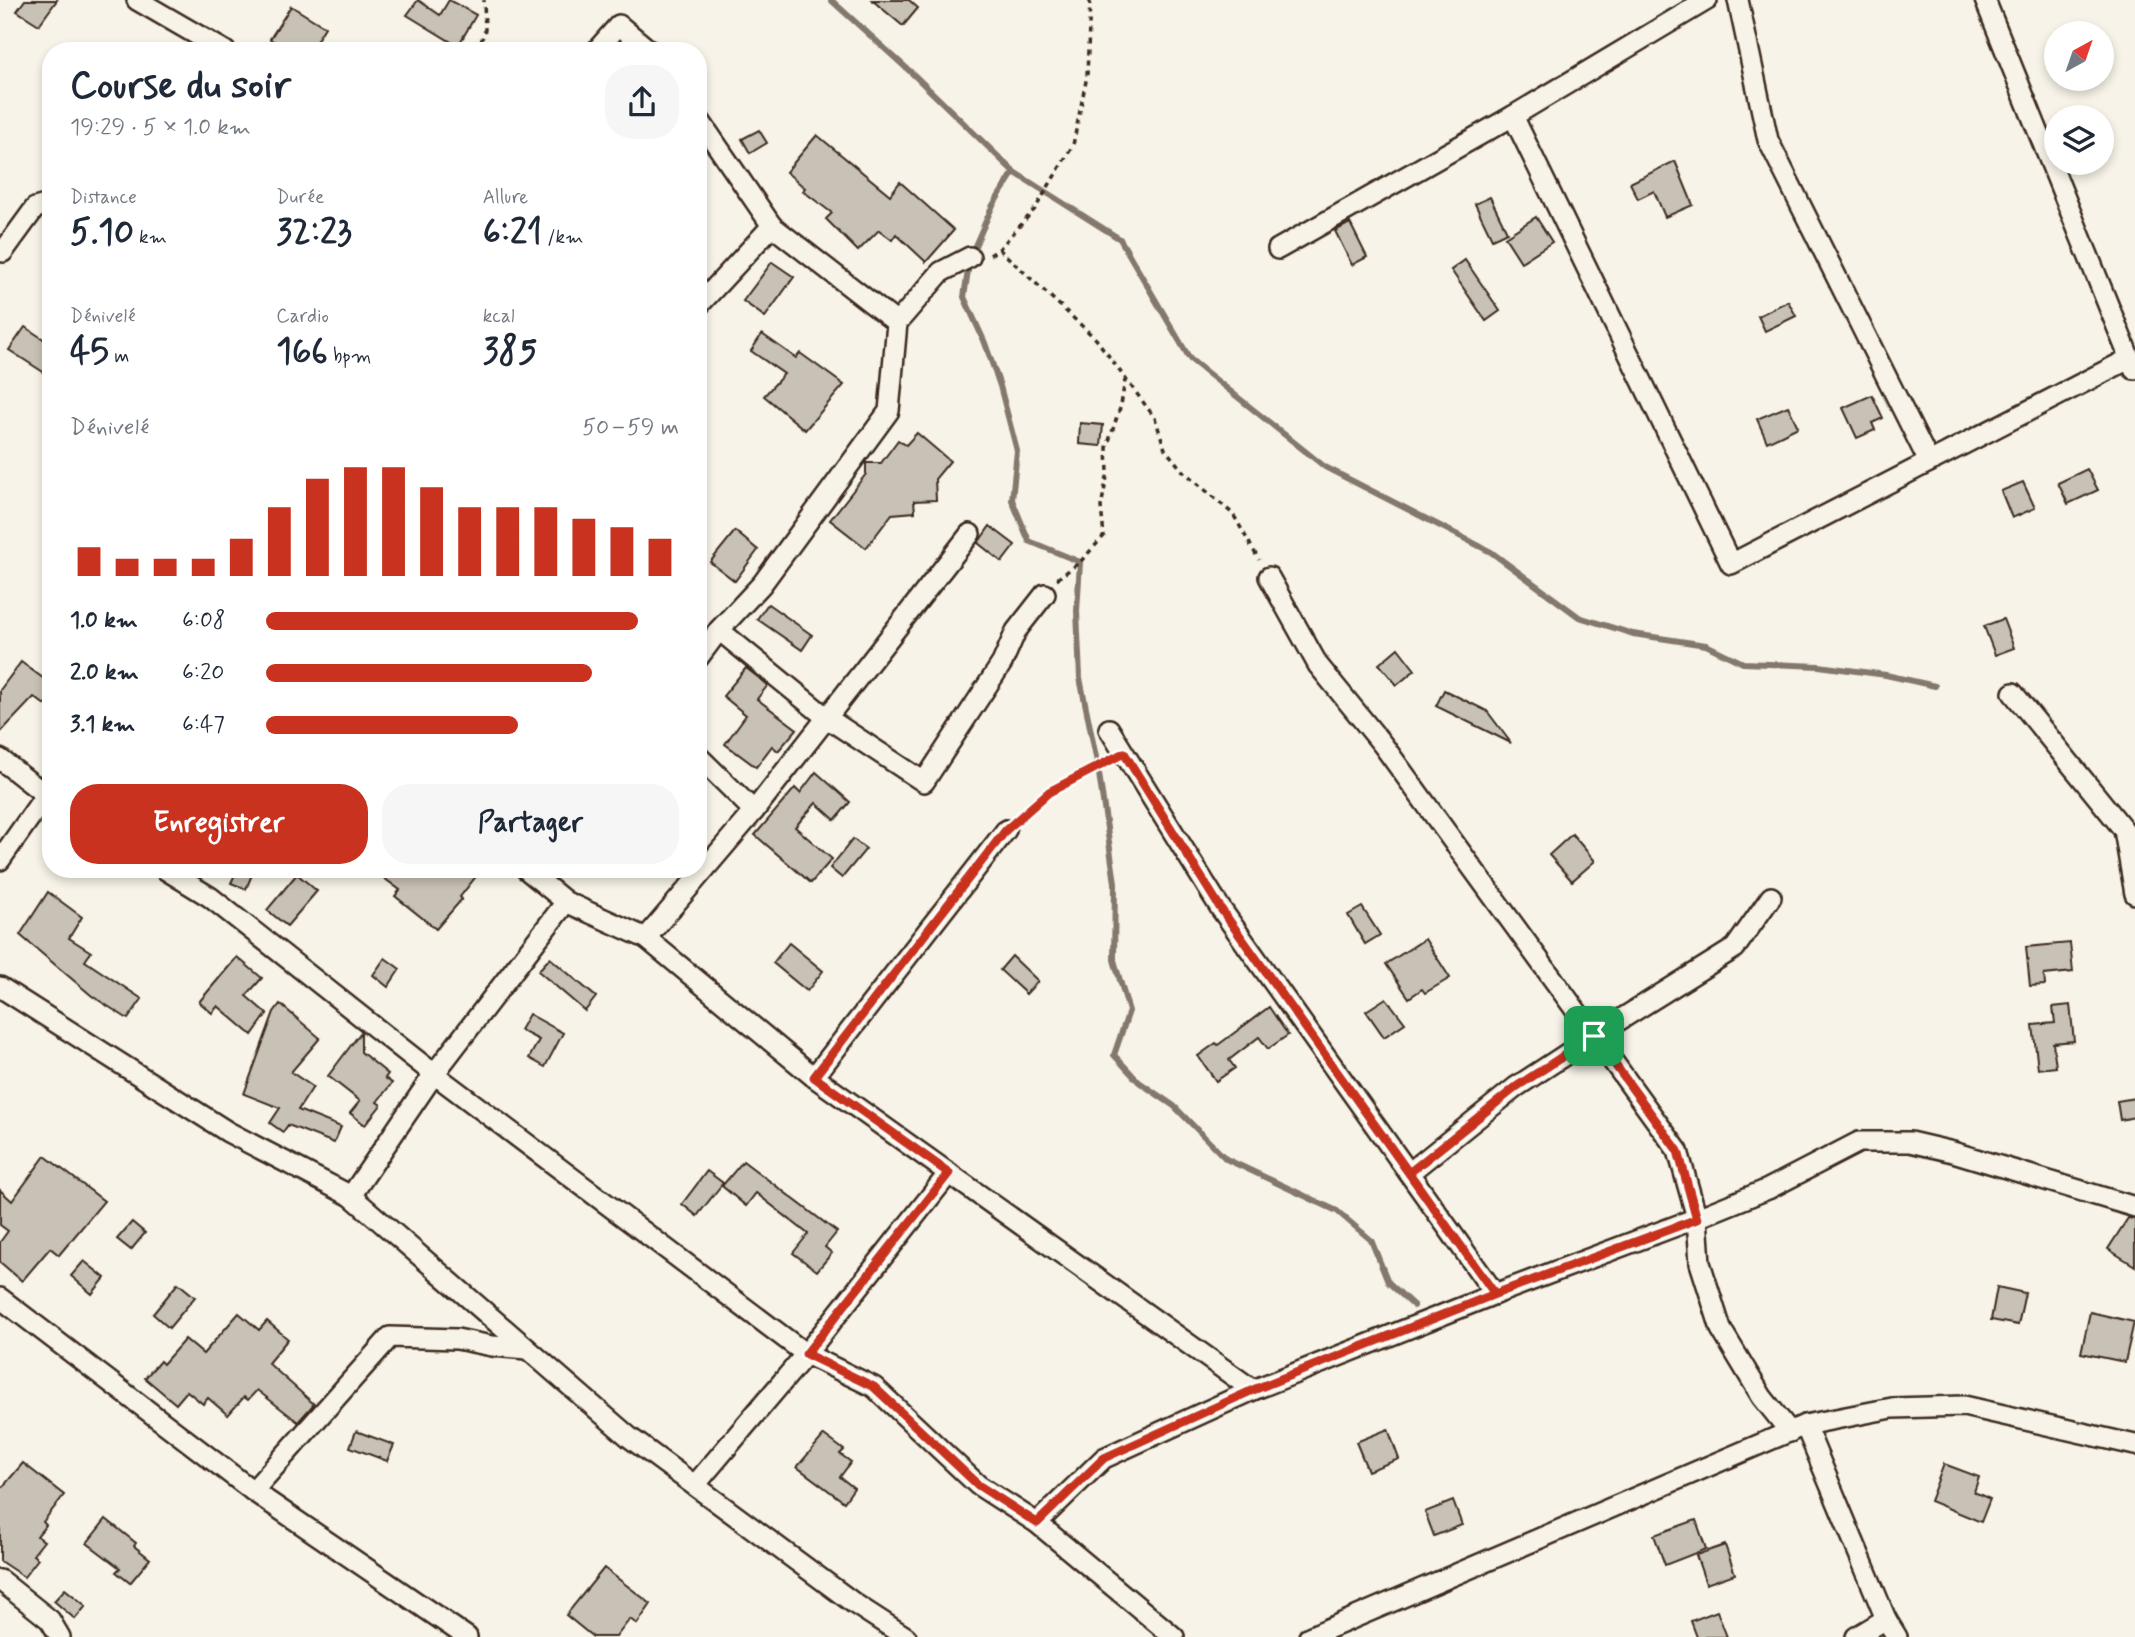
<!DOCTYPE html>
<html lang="fr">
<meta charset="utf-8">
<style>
body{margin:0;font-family:Mynerve,sans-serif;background:#f6f6f7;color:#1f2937;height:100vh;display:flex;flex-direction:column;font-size:26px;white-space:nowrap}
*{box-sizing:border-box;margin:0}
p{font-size:23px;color:#747a83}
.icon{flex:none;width:38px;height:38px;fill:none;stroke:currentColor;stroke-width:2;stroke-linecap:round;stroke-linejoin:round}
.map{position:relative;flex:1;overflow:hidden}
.panel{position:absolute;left:42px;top:42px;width:665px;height:836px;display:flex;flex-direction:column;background:#fff;border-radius:28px;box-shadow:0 4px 10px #0003}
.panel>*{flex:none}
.needle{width:46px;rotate:40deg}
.buttons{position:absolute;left:2044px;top:21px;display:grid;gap:14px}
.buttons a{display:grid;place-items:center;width:70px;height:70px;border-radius:50%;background:#fff;box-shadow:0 4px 10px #0003;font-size:35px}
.pin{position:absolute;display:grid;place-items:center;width:60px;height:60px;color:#fff;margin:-30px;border-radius:14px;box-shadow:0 4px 10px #0006}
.round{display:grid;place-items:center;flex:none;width:74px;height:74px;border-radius:28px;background:#f6f6f7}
.headline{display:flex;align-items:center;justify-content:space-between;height:119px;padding:0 28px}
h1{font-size:38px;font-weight:800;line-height:52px}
.stats{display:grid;grid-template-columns:repeat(3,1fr);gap:10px;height:119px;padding:7px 28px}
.stats div{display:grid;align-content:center}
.stats b{font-size:35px;font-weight:800}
.stats small{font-size:19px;font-weight:400}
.stats p{font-size:19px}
.chart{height:196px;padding:14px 28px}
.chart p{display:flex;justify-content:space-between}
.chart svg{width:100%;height:126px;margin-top:7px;stroke:#c8321e;stroke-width:6}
.action{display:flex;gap:14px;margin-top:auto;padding:14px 28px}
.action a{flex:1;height:80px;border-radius:28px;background:#c8321e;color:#fff;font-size:28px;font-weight:800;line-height:80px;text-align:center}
.action a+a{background:#f6f6f7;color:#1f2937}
ul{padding:0 28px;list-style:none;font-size:23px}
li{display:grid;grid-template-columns:112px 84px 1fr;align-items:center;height:52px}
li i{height:18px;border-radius:9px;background:#c8321e}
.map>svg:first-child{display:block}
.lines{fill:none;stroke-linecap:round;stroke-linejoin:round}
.stream{stroke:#84786c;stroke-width:6}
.building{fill:#c8c1b6;stroke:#3b2a1e;stroke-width:2}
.street-casing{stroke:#3b2a1e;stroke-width:24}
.path{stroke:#3b2a1e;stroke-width:3.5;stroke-dasharray:5 5;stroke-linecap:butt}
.street{stroke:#f7f3e8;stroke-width:19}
.route-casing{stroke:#fff;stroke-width:14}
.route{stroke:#c8321e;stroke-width:9}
</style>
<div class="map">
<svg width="2135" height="1637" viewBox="0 0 2135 1637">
<rect width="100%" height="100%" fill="#f7f3e8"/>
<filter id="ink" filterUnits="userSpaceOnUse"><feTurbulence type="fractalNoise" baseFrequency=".0143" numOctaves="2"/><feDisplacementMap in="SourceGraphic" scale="14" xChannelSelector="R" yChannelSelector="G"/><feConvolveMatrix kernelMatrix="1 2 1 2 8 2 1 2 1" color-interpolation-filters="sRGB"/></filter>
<g filter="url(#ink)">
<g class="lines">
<!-- stream -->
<g class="stream">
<path d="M831 0 914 75 1014 172 1120 239 1190 359 1325 467 1491 552 1579 617 1633 634 1706 645 1743 663 1819 666 1886 675 1935 686"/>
<path d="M1014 172 993 205 970 257 964 297 985 343 1000 386 1017 451 1012 500 1029 541 1080 562 1077 611 1080 678 1098 767 1115 883 1114 960 1129 1011 1114 1055 1139 1082 1174 1106 1226 1159 1337 1211 1371 1240 1388 1282 1414 1306"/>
</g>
</g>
<!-- building -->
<g class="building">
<path d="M25 0H57L39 25 17 11Z"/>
<path d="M418 0 440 15 449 0 476 15 458 46 407 15Z"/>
<path d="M872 0H909L918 8 903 26Z"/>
<path d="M291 6 325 27 310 51H290L270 39Z"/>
<path d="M759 130 767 143 750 153 742 139Z"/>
<path d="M817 135 890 195 900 182 954 230 926 262 896 234 892 240 879 230 858 251 826 219 832 213 803 191 805 188 786 172Z"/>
<path d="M1675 161 1693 205 1665 217 1654 191 1638 199 1630 183Z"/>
<path d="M1490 197 1507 232 1492 239 1475 204Z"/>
<path d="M1536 217 1552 242 1521 262 1505 237Z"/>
<path d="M1350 223 1367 257 1352 265 1335 231Z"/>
<path d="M1465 260 1500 311 1486 321 1451 270Z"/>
<path d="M772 262 794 277 765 317 743 301Z"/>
<path d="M1788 301 1796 316 1765 331 1758 316Z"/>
<path d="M25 327 51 344V377L9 350Z"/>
<path d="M762 334 796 358 800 353 844 385 805 430 764 396 784 374 751 351Z"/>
<path d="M1872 395 1883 418 1872 423 1875 430 1857 438 1843 408Z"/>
<path d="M1788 406 1798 427 1767 442 1757 419Z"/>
<path d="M1080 423 1103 425 1101 446 1079 444Z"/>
<path d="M917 433 950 461 935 479 936 500 914 501 915 512 892 514 866 548 830 520 866 474V463H881L898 440 906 445Z"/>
<path d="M2087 469 2098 490 2068 504 2058 483Z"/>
<path d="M2023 482 2035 508 2012 518 2001 491Z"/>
<path d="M990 526 1015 545 1002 562 978 543Z"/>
<path d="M735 531 758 550 735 581 710 562Z"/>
<path d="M768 604 812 635 802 650 757 619Z"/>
<path d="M2003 619 2014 648 1995 655 1984 626Z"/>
<path d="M1398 648 1415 670 1397 685 1379 664Z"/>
<path d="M21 662 51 684V696L45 705 34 697 0 733V690Z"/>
<path d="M746 668 768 685 757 699 797 729 778 751 772 746 756 767 725 744 746 715 723 696Z"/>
<path d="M1444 690 1487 711 1511 743 1436 706Z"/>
<path d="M816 772 850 802 835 820 816 803 795 827 832 859 811 883 755 835 795 788 800 793Z"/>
<path d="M1572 834 1595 861 1572 881 1549 855Z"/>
<path d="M853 839 866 849 842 878 830 868Z"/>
<path d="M237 870H254L246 889 231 883Z"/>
<path d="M373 870H481L460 897 462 899 436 929 395 896 400 890Z"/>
<path d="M297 874 317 891 287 926 267 910Z"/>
<path d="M48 892 82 917 69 938 91 952 85 961 142 999 128 1019 92 996 20 935Z"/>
<path d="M1362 907 1380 935 1365 944 1348 915Z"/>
<path d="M1425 939 1450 978 1425 993 1422 989 1409 998 1386 964Z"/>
<path d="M789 943 823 971 807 991 773 963Z"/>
<path d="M2070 943 2073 972 2044 975 2045 985 2030 986 2026 947Z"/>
<path d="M1012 956 1038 981 1026 994 1000 970Z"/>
<path d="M237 957 262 978 246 996 267 1014 252 1035 218 1006 212 1013 199 1002Z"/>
<path d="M385 958 400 969 388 987 373 975Z"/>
<path d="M550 958 596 997 585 1011 538 971Z"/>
<path d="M1386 998 1405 1023 1384 1037 1366 1011Z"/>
<path d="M280 1004 320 1038 291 1072 313 1087 298 1110 341 1127 334 1143 288 1125 283 1132 270 1123 280 1108 244 1094 274 1012Z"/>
<path d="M2070 1005 2074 1041 2053 1043 2056 1067 2038 1069 2033 1025 2055 1023 2053 1007Z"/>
<path d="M1269 1007 1288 1035 1268 1049 1259 1037 1229 1060 1235 1068 1216 1081 1198 1056 1216 1043 1218 1045Z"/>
<path d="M529 1014 563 1033 545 1067 529 1058 539 1040 520 1030Z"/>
<path d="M361 1032V1052L388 1074 385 1078 392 1083 377 1102 381 1105 365 1125 350 1113 360 1101 328 1076Z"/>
<path d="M2135 1098V1117L2120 1120 2117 1101Z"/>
<path d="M45 1156 104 1201 59 1255 50 1248 22 1281 0 1262V1242L8 1231 0 1225V1190L12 1201Z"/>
<path d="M743 1161 837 1232 825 1247 832 1253 817 1271 793 1253 808 1234 756 1193 746 1206 722 1186Z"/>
<path d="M707 1171 723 1183 697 1216 682 1204Z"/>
<path d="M2128 1218 2135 1219V1266L2108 1249Z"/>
<path d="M132 1222 145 1233 131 1250 117 1239Z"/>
<path d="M84 1261 105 1278 92 1294 71 1276Z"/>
<path d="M178 1283 195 1297 169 1328 153 1314Z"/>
<path d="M1997 1287 2025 1293 2018 1325 1991 1320Z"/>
<path d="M2090 1312 2134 1322 2125 1362 2081 1353Z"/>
<path d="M239 1313 259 1330 267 1321 288 1339 268 1363 314 1404 298 1422 257 1390 248 1400 244 1397 228 1415 208 1398 203 1404 187 1391 176 1404 145 1378 160 1361 163 1364 185 1339 203 1354Z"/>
<path d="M1388 1429 1399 1459 1368 1471 1356 1442Z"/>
<path d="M356 1431 394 1445 387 1461 350 1447Z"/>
<path d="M824 1435 844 1450 840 1454 851 1462 840 1477 854 1488 844 1502 797 1467Z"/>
<path d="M23 1463 64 1495 43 1522 46 1525 37 1536 44 1541 33 1555 38 1559 24 1577 0 1561V1490Z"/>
<path d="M1944 1464 1979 1477 1974 1492 1990 1499 1981 1522 1930 1501Z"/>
<path d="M1453 1501 1462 1525 1434 1536 1425 1512Z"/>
<path d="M106 1519 136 1543 134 1546 150 1559 130 1583 116 1572 120 1568 87 1543Z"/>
<path d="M1696 1520 1706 1549 1665 1565 1654 1535Z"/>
<path d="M1725 1545 1735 1574 1706 1584 1696 1555Z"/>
<path d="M604 1568 651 1604 637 1624 630 1619 616 1637H593L566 1615Z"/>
<path d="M65 1589 86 1606 75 1619 54 1601Z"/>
<path d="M1717 1611 1727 1637H1697L1691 1621Z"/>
</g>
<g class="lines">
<!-- street casing -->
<g class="street-casing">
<g id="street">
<path d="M137 0 225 51"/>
<path d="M1738 0 1768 140 1929 462"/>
<path d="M1985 0 2134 369"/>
<path d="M596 51 619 25 650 51"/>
<path d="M1513 116 1731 564 2129 359"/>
<path d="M698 118 772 226 897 323"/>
<path d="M1278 249 1513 116 1707 0"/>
<path d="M3 252 35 208 42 206 51 208"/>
<path d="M698 306 772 226"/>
<path d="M1269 577 1318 665 1383 745 1678 1151 1697 1218 1700 1263 1721 1329 1762 1397 1790 1432"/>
<path d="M719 630 827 718 924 782 1002 663 1016 631 1045 594"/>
<path d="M698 658 719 630 762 584 889 411 897 323 941 272 970 257"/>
<path d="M2013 693 2124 830 2135 894"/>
<path d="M1109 729 1221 909 1495 1294 1697 1218 1768 1189 1859 1142H1910L1953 1152 2135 1207"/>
<path d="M698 756 754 811"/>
<path d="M0 759 51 799"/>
<path d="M0 860 45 796 51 779"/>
<path d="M166 870 210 897 434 1074 806 1354 874 1387 978 1485 1037 1523 1174 1637"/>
<path d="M527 870 566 902 646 938 814 1077 1253 1390"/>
<path d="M646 938 754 811 970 534"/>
<path d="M0 987 228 1132 351 1196 629 1437 855 1604 906 1637"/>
<path d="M814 1077 1006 830"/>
<path d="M1409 1173 1516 1087 1594 1036 1735 948 1771 897"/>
<path d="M351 1196 434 1074 566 902"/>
<path d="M0 1298 253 1491 467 1637"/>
<path d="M1805 1425 1886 1619 1897 1637"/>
<path d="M695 1485 806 1354 949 1173"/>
<path d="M253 1491 390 1337 457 1339 492 1346 527 1349"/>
<path d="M1037 1523 1104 1458 1253 1390 1495 1294"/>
<path d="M0 1580 50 1620 60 1637"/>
<path d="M1309 1637 1805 1425 1892 1408 1964 1406 2135 1445"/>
<path d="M1856 1637 1886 1619"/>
</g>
</g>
<!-- path -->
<g class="path">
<path d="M478 51 485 30 484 0"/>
<path d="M999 249 1096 339 1155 418 1165 449 1182 470 1233 514 1259 560"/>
<path d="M990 255 999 249 1035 209 1073 145 1087 76 1090 0"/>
<path d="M1057 579 1080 562 1104 536 1101 507 1108 472 1107 447 1121 405 1125 380"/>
<path d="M1020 817 1049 792 1108 762"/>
</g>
<!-- street -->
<use href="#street" class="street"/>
</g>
</g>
<g class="lines" filter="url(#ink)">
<!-- route casing -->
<g class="route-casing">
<path id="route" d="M1594 1036 1516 1087 1409 1173 1495 1294 1253 1390 1104 1458 1037 1523 978 1485 874 1387 806 1354 949 1173 814 1077 1006 830 1049 792 1124 753 1221 909 1495 1294 1697 1219 1678 1151 1594 1036"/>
</g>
<!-- route -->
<use href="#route" class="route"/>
</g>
</svg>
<div class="buttons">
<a><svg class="needle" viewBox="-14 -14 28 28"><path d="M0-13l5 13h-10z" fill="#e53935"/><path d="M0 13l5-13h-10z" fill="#747a83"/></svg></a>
<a><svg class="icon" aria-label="layers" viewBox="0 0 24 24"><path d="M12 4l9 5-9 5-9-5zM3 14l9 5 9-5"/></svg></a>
</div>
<div class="pin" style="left:1594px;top:1036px;background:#1e9e55"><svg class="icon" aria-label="arrive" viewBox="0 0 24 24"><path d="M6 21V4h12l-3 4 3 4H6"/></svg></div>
<section class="panel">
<div class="headline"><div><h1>Course du soir</h1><p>19:29 · 5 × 1.0 km</p></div><a class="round"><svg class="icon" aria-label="share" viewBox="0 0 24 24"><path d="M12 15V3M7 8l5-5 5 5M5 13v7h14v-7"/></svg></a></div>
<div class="stats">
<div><p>Distance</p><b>5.10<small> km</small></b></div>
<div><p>Durée</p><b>32:23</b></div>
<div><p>Allure</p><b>6:21<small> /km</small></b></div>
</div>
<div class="stats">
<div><p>Dénivelé</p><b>45<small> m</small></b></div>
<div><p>Cardio</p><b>166<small> bpm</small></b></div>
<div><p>kcal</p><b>385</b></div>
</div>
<div class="chart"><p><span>Dénivelé</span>50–59 m</p>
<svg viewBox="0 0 160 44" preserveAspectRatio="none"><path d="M5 44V34M15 44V38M25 44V38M35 44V38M45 44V31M55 44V20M65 44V10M75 44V6M85 44V6M95 44V13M105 44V20M115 44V20M125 44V20M135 44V24M145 44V27M155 44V31"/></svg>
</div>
<ul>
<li><b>1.0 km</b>6:08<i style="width:90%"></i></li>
<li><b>2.0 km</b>6:20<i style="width:79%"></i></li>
<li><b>3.1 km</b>6:47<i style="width:61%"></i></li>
</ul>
<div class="action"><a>Enregistrer</a><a>Partager</a></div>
</section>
</div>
